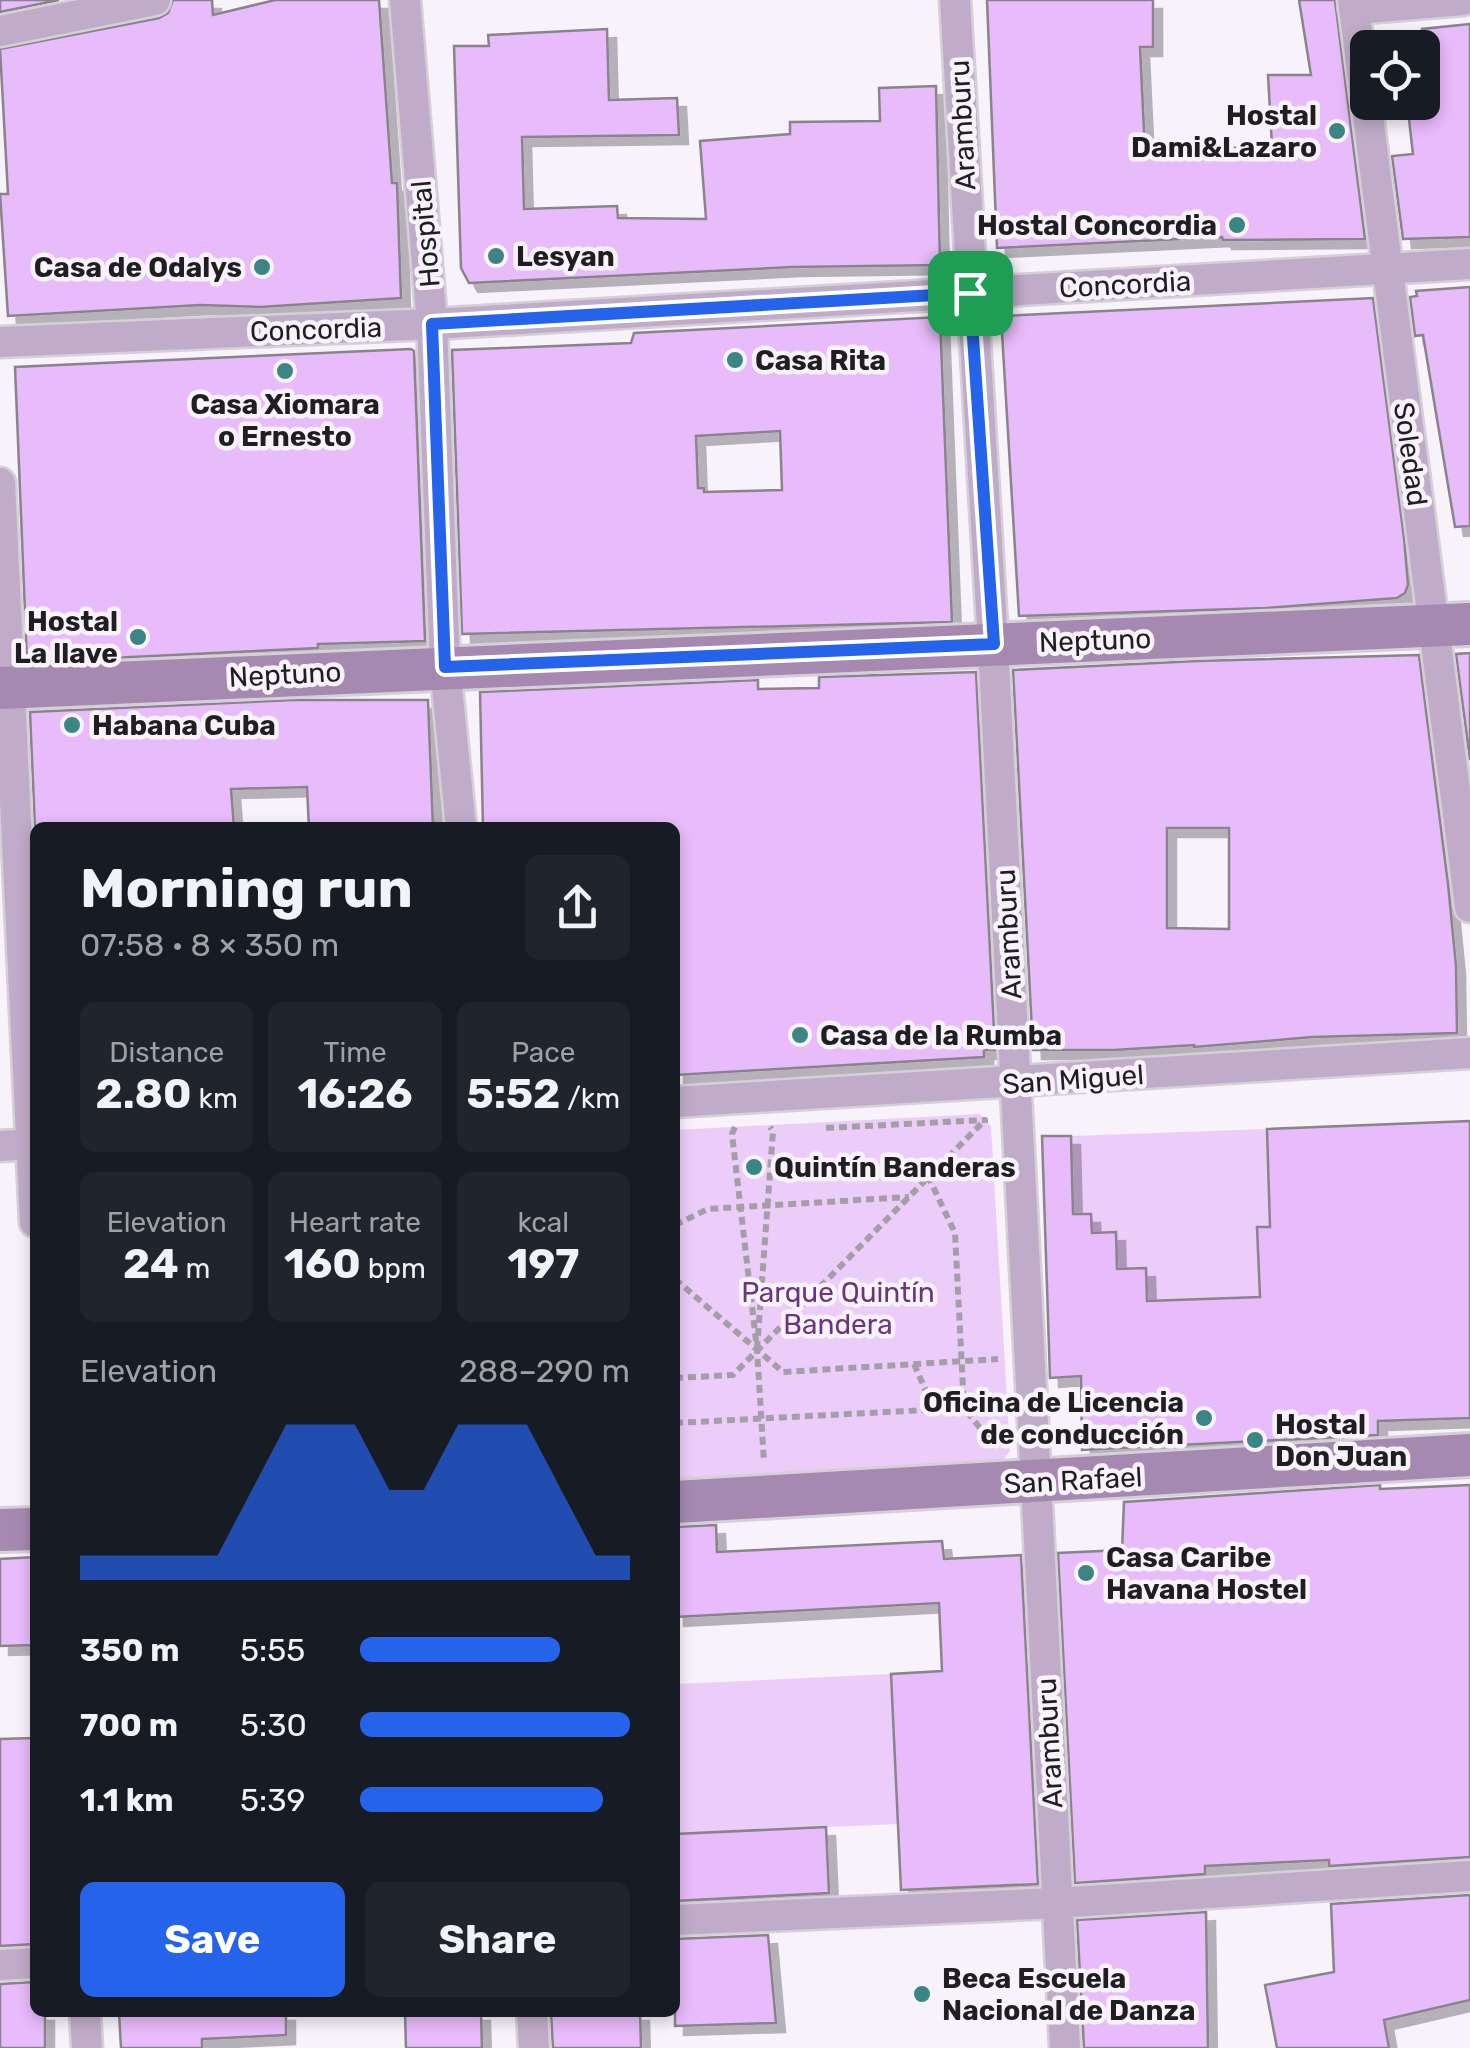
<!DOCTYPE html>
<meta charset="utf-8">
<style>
body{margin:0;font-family:Rubik,sans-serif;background:#20242c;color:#f1f3f6;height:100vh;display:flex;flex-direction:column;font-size:38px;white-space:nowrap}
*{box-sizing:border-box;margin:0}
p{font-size:32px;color:#9ea1a6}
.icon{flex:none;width:55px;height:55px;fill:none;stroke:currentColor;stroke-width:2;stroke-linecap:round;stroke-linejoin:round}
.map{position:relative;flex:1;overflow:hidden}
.details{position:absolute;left:30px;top:822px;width:650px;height:1195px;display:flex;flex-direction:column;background:#171b24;border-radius:15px;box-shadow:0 5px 15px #0003}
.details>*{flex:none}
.buttons{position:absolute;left:1350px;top:30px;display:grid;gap:20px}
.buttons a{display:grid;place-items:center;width:90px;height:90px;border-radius:15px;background:#171b24;box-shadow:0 5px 15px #0003;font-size:50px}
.pin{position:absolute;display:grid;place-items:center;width:85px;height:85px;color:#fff;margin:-42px;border-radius:20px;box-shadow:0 5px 15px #0006}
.round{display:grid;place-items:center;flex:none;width:105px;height:105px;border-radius:15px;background:#20242c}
.headline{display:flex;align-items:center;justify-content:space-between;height:170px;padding:0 50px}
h1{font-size:55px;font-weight:700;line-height:75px}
.stats{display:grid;grid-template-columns:repeat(3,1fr);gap:15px;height:170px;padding:10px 50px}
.stats div{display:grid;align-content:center;border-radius:15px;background:#20242c;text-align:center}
.stats b{font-size:42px;font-weight:700}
.stats small{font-size:28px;font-weight:400}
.stats p{font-size:28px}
.chart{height:280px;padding:20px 50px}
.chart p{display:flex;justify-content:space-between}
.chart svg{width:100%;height:180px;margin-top:10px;fill:#2563eb;opacity:.7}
.action{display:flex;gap:20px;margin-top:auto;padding:20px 50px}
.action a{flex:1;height:115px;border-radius:15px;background:#2563eb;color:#fff;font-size:40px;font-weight:700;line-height:115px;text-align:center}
.action a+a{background:#20242c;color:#f1f3f6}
ul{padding:0 50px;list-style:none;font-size:32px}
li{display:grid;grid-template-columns:160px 120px 1fr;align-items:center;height:75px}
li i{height:25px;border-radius:12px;background:#2563eb}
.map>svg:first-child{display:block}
.green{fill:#eccdf9}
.building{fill:#e8bbfa;stroke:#89848c;stroke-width:2.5;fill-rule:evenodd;filter:url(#shadow)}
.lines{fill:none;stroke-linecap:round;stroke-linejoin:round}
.street-casing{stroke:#d5d0d8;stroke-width:35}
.secondary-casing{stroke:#d5d0d8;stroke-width:48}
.path{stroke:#a49fa6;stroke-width:6;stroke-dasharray:8 5;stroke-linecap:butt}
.street{stroke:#c0acc8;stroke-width:30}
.secondary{stroke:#a689b1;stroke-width:42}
.route-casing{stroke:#fff;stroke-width:20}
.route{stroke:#2563eb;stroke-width:12}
.poi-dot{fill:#3c8585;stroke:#f8f2fb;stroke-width:4}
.labels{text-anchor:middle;stroke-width:9;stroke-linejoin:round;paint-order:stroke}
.poi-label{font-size:28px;font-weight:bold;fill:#201e21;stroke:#f8f2fb;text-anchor:start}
.street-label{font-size:28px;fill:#201e21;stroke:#f8f2fb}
.park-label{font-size:28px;fill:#6b357e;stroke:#f8f2fb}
</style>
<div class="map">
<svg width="1470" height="2048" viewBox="0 0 1470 2048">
<defs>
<filter id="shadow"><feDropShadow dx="9" dy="9" stdDeviation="0" flood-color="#0004"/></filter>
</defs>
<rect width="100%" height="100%" fill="#f8f2fb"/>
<!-- green -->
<g class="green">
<path d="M979 1114 991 1126 1010 1451 998 1465 675 1482V1130Z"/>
<path d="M1267 1129 1270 1227 1257 1228 1260 1297 1147 1301 1146 1268 1117 1269 1116 1232 1092 1233 1073 1214 1071 1136Z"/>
<path d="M891 1674 898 1824 675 1834V1684Z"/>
</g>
<!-- building -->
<g class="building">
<path d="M0 0H59L0 12Z"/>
<path d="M173 0H212L213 15 275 0H379L392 183H397L401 298 260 307 200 305 8 316 0 194H8L0 49 159 18 168 13Z"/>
<path d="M987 0H1153V47H1140L1145 152 1272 146 1268 75H1311L1299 0H1335L1365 239 1223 240 1222 237 997 248Z"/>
<path d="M1470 24V237L1403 239 1392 156 1413 154 1407 102H1422V29Z"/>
<path d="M607 29 609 100 677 98 679 135 522 137 524 209 617 206 618 218 706 219 700 141 790 134V122L880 121 879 88 936 86 940 265 792 267 469 283 461 268 454 46H489L488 35Z"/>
<path d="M1470 287V526L1455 527 1423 335 1415 336 1410 297 1417 296 1416 291Z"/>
<path d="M1373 298 1404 538 1408 585 1405 593 1397 598 1266 608 1019 616 1001 316Z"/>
<path d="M940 317 952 622 462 634 452 350 631 343 634 333ZM780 431 782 490 704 492V488H698L696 436Z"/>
<path d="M411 349 414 351 425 641 318 644V648L27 662 15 367Z"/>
<path d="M1470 653V760L1456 654Z"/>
<path d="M1419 655 1448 884 1456 966 1457 1033 1312 1037 1194 1047V1045L1114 1050H1033L1013 670 1197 661ZM1167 828H1229V929L1167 928Z"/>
<path d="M976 672 995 1050H984V1057L675 1075V828H483L480 692 758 680V689L819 688V677Z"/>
<path d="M293 700H428L433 828H309L307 787 231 789 234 828H35L30 712Z"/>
<path d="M1470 1121V1418L1378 1421V1435L1082 1450 1081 1376 1050 1378 1042 1136H1071L1073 1214H1091L1092 1233 1116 1232 1117 1269 1146 1268 1147 1301 1260 1297 1257 1227H1270L1267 1129Z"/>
<path d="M1380 1485V1489L1470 1485V1857L1329 1866V1860L1205 1866V1874L1075 1883 1058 1553 1122 1550 1124 1502Z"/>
<path d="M716 1525 717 1552 942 1541 944 1559 1021 1555 1038 1884 901 1890 891 1674 942 1671 939 1603 675 1617V1527Z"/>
<path d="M35 1557V1645L0 1646V1559Z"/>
<path d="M35 1738V1944L0 1946V1739Z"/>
<path d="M826 1827 829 1893 675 1901V1834Z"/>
<path d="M1470 1895V2000L1384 2020 1389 2048H1277L1265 1985 1334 1972 1331 1904Z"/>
<path d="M1206 1912 1208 2048H1084L1077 1920Z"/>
<path d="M768 1935 776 2023 675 2026V1939Z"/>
<path d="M35 1982V2012H45V2048H0V1984Z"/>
<path d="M119 2012H286V2035L202 2039V2048H121Z"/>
<path d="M405 2012H481L482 2048H406Z"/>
<path d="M551 2012H640L641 2048H553Z"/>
</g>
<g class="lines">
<!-- street casing -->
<g class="street-casing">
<g id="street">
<path d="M405 0 432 324 445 667 461 828"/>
<path d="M955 0 993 644 1065 2048"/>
<path d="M1353 0 1470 907"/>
<path d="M1354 9 1463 0"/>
<path d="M0 31 155 0"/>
<path d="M0 342 432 324 1470 264"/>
<path d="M0 483 35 1222"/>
<path d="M675 1102 1470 1053"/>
<path d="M0 1146 35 1144"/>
<path d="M675 1920 1056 1903 1470 1876"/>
<path d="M0 1965 35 1963"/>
<path d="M85 2012 87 2048"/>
<path d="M532 2012 534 2048"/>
</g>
</g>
<!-- secondary casing -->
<g class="secondary-casing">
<g id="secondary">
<path d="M0 688 1470 624"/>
<path d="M675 1502 1470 1455"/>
<path d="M0 1530 35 1529"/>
</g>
</g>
<!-- path -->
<g class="path">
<path d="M735 1127 732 1134 757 1349 764 1462"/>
<path d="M826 1128 985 1120V1123"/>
<path d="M675 1225 708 1209 909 1197"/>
<path d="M675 1279 783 1372 998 1359"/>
<path d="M757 1349 773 1131 770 1127"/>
<path d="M914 1364 929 1398 964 1408 995 1447"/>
<path d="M675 1378 733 1375 986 1119"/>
<path d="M675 1423 964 1408 955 1233 929 1178"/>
</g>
<!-- street -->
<use href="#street" class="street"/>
<!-- secondary -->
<use href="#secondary" class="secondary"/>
</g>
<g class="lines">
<!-- route casing -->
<g class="route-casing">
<path id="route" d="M970 293 994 644 445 667 432 324Z"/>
</g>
<!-- route -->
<use href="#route" class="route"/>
</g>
<!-- markers -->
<g class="poi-dot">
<circle cx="1337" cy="131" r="10"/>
<circle cx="1237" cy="225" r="10"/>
<circle cx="496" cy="256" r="10"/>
<circle cx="262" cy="267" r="10"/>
<circle cx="735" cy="360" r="10"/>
<circle cx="285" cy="371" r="10"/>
<circle cx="138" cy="637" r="10"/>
<circle cx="72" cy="725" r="10"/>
<circle cx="800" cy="1035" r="10"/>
<circle cx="754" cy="1167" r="10"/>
<circle cx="1204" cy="1418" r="10"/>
<circle cx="1255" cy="1440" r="10"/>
<circle cx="1086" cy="1573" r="10"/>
<circle cx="922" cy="1994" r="10"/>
</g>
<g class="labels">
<!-- poi labels -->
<g class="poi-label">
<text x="1317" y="125" text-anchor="end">Hostal<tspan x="1317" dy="32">Dami&amp;Lazaro</tspan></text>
<text x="1217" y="235" text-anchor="end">Hostal Concordia</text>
<text x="516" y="266">Lesyan</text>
<text x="242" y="277" text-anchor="end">Casa de Odalys</text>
<text x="755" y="370">Casa Rita</text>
<text x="285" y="414" text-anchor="middle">Casa Xiomara<tspan x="285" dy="32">o Ernesto</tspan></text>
<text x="118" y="631" text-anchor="end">Hostal<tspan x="118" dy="32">La llave</tspan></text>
<text x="92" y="735">Habana Cuba</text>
<text x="820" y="1045">Casa de la Rumba</text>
<text x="774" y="1177">Quintín Banderas</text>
<text x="1184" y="1412" text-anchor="end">Oficina de Licencia<tspan x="1184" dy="32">de conducción</tspan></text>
<text x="1275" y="1434">Hostal<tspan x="1275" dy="32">Don Juan</tspan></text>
<text x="1106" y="1567">Casa Caribe<tspan x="1106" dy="32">Havana Hostel</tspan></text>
<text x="942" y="1988">Beca Escuela<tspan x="942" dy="32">Nacional de Danza</tspan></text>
</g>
<!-- street labels -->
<g class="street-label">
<text transform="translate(962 125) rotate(-93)" y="10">Aramburu</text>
<text transform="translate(425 234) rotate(-95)" y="10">Hospital</text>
<text transform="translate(1125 284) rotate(-3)" y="10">Concordia</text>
<text transform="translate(316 329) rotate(-2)" y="10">Concordia</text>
<text transform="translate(1411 454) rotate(82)" y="10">Soledad</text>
<text transform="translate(1095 640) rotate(-2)" y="10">Neptuno</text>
<text transform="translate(285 674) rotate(-3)" y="10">Neptuno</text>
<text transform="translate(1008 934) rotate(-93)" y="10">Aramburu</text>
<text transform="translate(1073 1079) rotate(-4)" y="10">San Miguel</text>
<text transform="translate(1073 1480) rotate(-3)" y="10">San Rafael</text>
<text transform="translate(1049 1743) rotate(-93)" y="10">Aramburu</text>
</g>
<!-- park labels -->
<g class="park-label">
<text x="838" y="1302">Parque Quintín<tspan x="838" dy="32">Bandera</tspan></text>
</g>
</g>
</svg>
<div class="buttons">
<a><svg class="icon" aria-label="locate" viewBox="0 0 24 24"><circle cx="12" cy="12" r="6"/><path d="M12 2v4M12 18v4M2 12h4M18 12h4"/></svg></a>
</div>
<div class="pin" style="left:970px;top:293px;background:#1e9e55"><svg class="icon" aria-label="arrive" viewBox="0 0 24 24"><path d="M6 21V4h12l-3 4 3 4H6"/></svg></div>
<section class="details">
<div class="headline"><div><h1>Morning run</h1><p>07:58 · 8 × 350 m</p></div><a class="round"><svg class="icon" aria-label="share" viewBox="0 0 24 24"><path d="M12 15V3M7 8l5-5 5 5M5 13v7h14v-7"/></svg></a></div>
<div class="stats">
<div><p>Distance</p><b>2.80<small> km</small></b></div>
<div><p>Time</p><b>16:26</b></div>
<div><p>Pace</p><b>5:52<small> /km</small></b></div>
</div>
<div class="stats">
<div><p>Elevation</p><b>24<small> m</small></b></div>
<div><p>Heart rate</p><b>160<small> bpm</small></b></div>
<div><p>kcal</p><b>197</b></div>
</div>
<div class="chart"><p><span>Elevation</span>288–290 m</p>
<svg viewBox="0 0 160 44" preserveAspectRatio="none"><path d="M0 44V38L10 38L20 38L30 38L40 38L50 22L60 6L70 6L80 6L90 22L100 22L110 6L120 6L130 6L140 22L150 38L160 38V44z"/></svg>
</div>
<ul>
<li><b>350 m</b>5:55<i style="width:74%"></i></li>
<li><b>700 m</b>5:30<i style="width:100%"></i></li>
<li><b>1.1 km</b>5:39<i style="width:90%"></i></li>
</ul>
<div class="action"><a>Save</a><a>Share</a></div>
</section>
</div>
